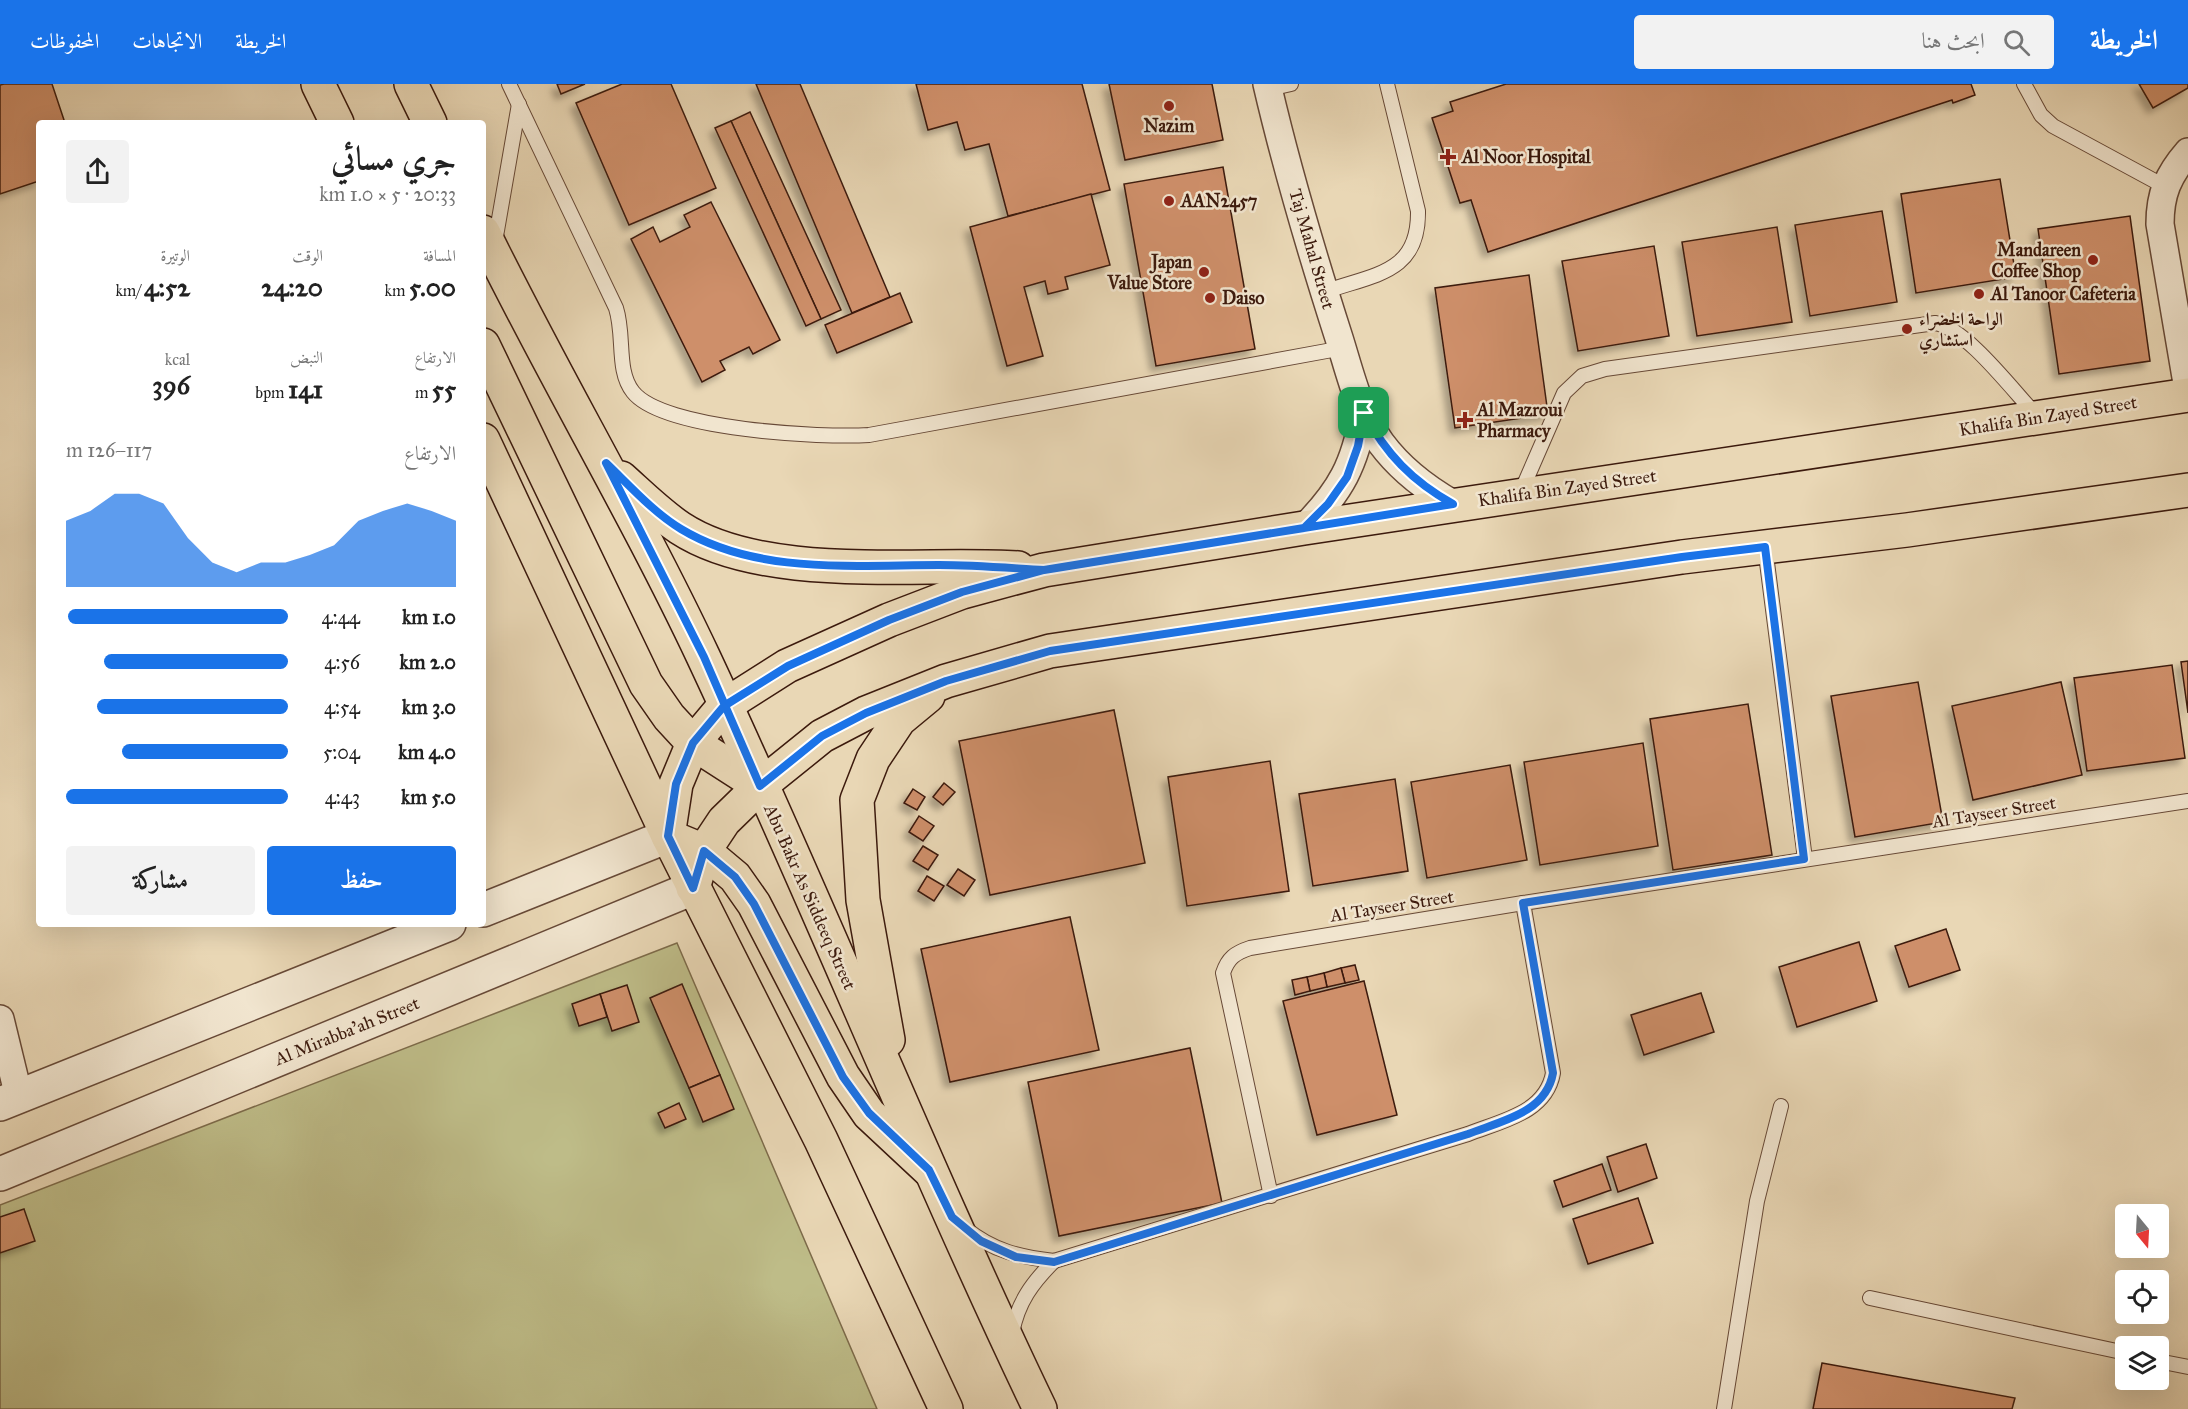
<!DOCTYPE html>
<html lang="ar">
<meta charset="utf-8">
<style>
body{margin:0;font-family:"IM FELL Great Primer",Amiri,serif;background:#f2f2f2;color:#222;direction:rtl;height:100vh;display:flex;flex-direction:column;font-size:22px;white-space:nowrap}
*{box-sizing:border-box;margin:0}
p{font-size:20px;color:#767676}
.icon{flex:none;width:33px;height:33px;fill:none;stroke:currentColor;stroke-width:2;stroke-linecap:round;stroke-linejoin:round}
.map{position:relative;flex:1;overflow:hidden;direction:ltr}
.panel{position:absolute;left:36px;top:36px;width:450px;height:807px;display:flex;flex-direction:column;background:#fff;border-radius:6px;box-shadow:0 6px 24px #0002;direction:rtl}
.panel>*{flex:none}
.needle{width:39px;rotate:162deg}
.fabs{position:absolute;left:2115px;top:1120px;display:grid;gap:12px}
.fabs a{display:grid;place-items:center;width:54px;height:54px;border-radius:6px;background:#fff;box-shadow:0 6px 24px #0002;font-size:30px}
.pin{position:absolute;display:grid;place-items:center;width:51px;height:51px;color:#fff;margin:-26px;border-radius:12px;box-shadow:0 3px 9px #0006}
.round{display:grid;place-items:center;flex:none;width:63px;height:63px;border-radius:6px;background:#f2f2f2}
.summary{display:flex;align-items:center;justify-content:space-between;height:102px;padding:0 30px}
h1{font-size:33px;font-weight:700;line-height:45px}
.metrics{display:grid;grid-template-columns:repeat(3,1fr);gap:9px;height:102px;padding:6px 30px}
.metrics div{display:grid;align-content:center}
.metrics b{font-size:26px;font-weight:700}
.metrics small{font-size:16px;font-weight:400}
.metrics p{font-size:16px}
.chart{height:168px;padding:12px 30px}
.chart p{display:flex;justify-content:space-between}
.chart svg{width:100%;height:108px;margin-top:6px;fill:#1a73e8;opacity:.7}
.primary-button{display:flex;gap:12px;margin-top:auto;padding:12px 30px}
.primary-button a{flex:1;height:69px;border-radius:6px;background:#1a73e8;color:#fff;font-size:24px;font-weight:700;line-height:69px;text-align:center}
.primary-button a+a{background:#f2f2f2;color:#222}
ul{padding:0 30px;list-style:none;font-size:20px}
li{display:grid;grid-template-columns:96px 72px 1fr;align-items:center;height:45px}
li i{height:15px;border-radius:8px;background:#1a73e8}
header{display:flex;align-items:center;gap:36px;box-sizing:border-box;height:84px;padding:0 30px;background:#1a73e8;color:#fff}
header strong{font-size:28px}
nav{display:flex;gap:33px;margin-inline-start:auto;font-size:21px}
.search{width:420px;height:54px;background:#f2f2f2;display:flex;align-items:center;gap:15px;box-sizing:border-box;padding:0 21px;border-radius:6px;color:#767676;font-size:22px}
.map>svg:first-child{display:block}
.green{fill:#bebc88;stroke:#7d6b4a;stroke-width:1.5}
.building{fill:#ce8f6b;stroke:#3c1a0d;stroke-width:1.5;filter:url(#shadow)}
.lines{fill:none;stroke-linecap:round;stroke-linejoin:round}
.service-casing{stroke:#674937;stroke-width:16}
.minor-casing{stroke:#674937;stroke-width:30}
.tertiary-casing{stroke:#674937;stroke-width:36}
.primary-casing{stroke:#3c1a0d;stroke-width:36}
.service{stroke:#f1e5cf;stroke-width:14}
.minor{stroke:#f1e5cf;stroke-width:27}
.tertiary{stroke:#f1e5cf;stroke-width:33}
.primary{stroke:#e9d7b5;stroke-width:33}
.route-casing{stroke:#fff;stroke-width:12}
.route{stroke:#1a73e8;stroke-width:8}
.poi-dot{fill:#8f2418;stroke:#f1e5cf;stroke-width:2}
.labels{text-anchor:middle;stroke-width:5;stroke-linejoin:round;paint-order:stroke}
.poi-label{font-size:18px;font-weight:bold;fill:#3c1a0d;stroke:#f1e5cf;text-anchor:start}
.street-label{font-size:18px;fill:#3c1a0d;stroke:#f1e5cf}
</style>
<header>
<strong>الخريطة</strong>
<div class="search"><svg class="icon" aria-label="search" viewBox="0 0 24 24"><circle cx="10" cy="10" r="6"/><path d="M15 15l6 6"/></svg>ابحث هنا</div>
<nav><a>الخريطة</a><a>الاتجاهات</a><a>المحفوظات</a></nav>
</header>
<div class="map">
<svg width="2188" height="1325" viewBox="0 0 2188 1325">
<defs>
<filter id="shadow"><feDropShadow dx="-5.5" dy="5.5" stdDeviation="3" flood-color="#0004"/></filter>
</defs>
<rect width="100%" height="100%" fill="#e9d7b5"/>
<filter id="stains"><feTurbulence type="fractalNoise" baseFrequency=".00333" numOctaves="4"/><feColorMatrix values="0 0 0 0 .2 0 0 0 0 .09 0 0 0 0 .02 0 0 0 .5 -.17"/></filter>
<radialGradient id="worn" r=".72"><stop offset=".6" stop-color="#630" stop-opacity="0"/><stop offset="1" stop-color="#630" stop-opacity=".3"/></radialGradient>
<!-- green -->
<path class="green" d="M677 859 877 1325H0V1121Z"/>
<!-- building -->
<g class="building">
<path d="M4 0H52L65 39H39V97L0 110V1Z"/>
<path d="M557 0H585L561 10Z"/>
<path d="M622 0H671L716 104 629 141 576 19Z"/>
<path d="M756 0H800L890 213 852 229Z"/>
<path d="M916 0H1082L1110 106 1008 132 989 60 965 66 957 38 928 46Z"/>
<path d="M1109 0H1212L1223 56 1125 76Z"/>
<path d="M1506 0H1971L1975 11 1953 19 1952 16 1488 168 1471 116 1460 119 1432 34 1453 27 1450 18Z"/>
<path d="M2139 0H2188V4L2153 24Z"/>
<path d="M750 28 841 226 821 235 731 37Z"/>
<path d="M731 37 821 235 806 242 715 44Z"/>
<path d="M1223 83 1255 265 1156 282 1124 100Z"/>
<path d="M2000 95 2016 193 1916 209 1901 110Z"/>
<path d="M1091 110 1110 181 1065 193 1068 205 1048 210 1045 197 1024 203 1043 272 1007 282 970 143Z"/>
<path d="M711 118 780 256 753 270 749 263 720 277 725 286 702 298 631 155 653 143 660 158 690 143 684 131Z"/>
<path d="M1882 127 1897 218 1810 232 1795 141Z"/>
<path d="M2130 132 2150 277 2059 290 2038 145Z"/>
<path d="M1777 143 1792 238 1697 252 1682 158Z"/>
<path d="M1654 162 1669 252 1578 267 1562 177Z"/>
<path d="M1529 191 1548 330 1455 344 1435 204Z"/>
<path d="M900 209 912 238 837 269 825 241Z"/>
<path d="M2188 577V629L2181 578Z"/>
<path d="M2172 581 2185 674 2087 687 2074 594Z"/>
<path d="M1918 598 1943 738 1855 753 1831 612Z"/>
<path d="M2061 598 2082 691 1973 716 1952 622Z"/>
<path d="M1748 620 1772 771 1673 786 1650 635Z"/>
<path d="M1114 626 1145 779 990 811 959 657Z"/>
<path d="M1643 659 1658 762 1540 781 1524 678Z"/>
<path d="M1270 677 1289 807 1187 822 1168 693Z"/>
<path d="M1510 681 1527 776 1427 794 1411 698Z"/>
<path d="M1395 695 1408 787 1313 802 1299 710Z"/>
<path d="M944 699 955 708 943 721 933 713Z"/>
<path d="M913 705 925 713 917 726 904 719Z"/>
<path d="M919 732 934 742 923 757 909 748Z"/>
<path d="M923 762 938 771 928 786 913 777Z"/>
<path d="M958 785 975 796 964 812 947 801Z"/>
<path d="M927 792 944 802 934 817 918 807Z"/>
<path d="M1070 833 1099 966 950 998 921 865Z"/>
<path d="M1946 845 1960 886 1909 903 1895 862Z"/>
<path d="M1859 858 1877 917 1797 943 1779 883Z"/>
<path d="M1355 881 1359 896 1345 899 1341 884Z"/>
<path d="M1341 884 1345 899 1327 903 1324 889Z"/>
<path d="M1324 889 1327 903 1310 907 1307 893Z"/>
<path d="M1307 893 1310 907 1295 911 1292 896Z"/>
<path d="M1364 897 1397 1031 1317 1051 1283 917Z"/>
<path d="M682 900 720 991 689 1004 650 914Z"/>
<path d="M627 901 639 938 612 947 600 910Z"/>
<path d="M1701 909 1714 948 1644 971 1631 931Z"/>
<path d="M600 910 607 933 579 942 572 920Z"/>
<path d="M1190 964 1222 1119 1059 1152 1028 998Z"/>
<path d="M720 991 734 1025 703 1038 689 1004Z"/>
<path d="M679 1019 686 1035 665 1044 658 1029Z"/>
<path d="M1646 1060 1657 1094 1618 1108 1607 1073Z"/>
<path d="M1602 1080 1611 1106 1563 1123 1554 1097Z"/>
<path d="M1638 1114 1653 1159 1588 1180 1573 1135Z"/>
<path d="M24 1125 35 1157 0 1169V1133Z"/>
<path d="M1822 1279 2015 1314 2012 1325H1813Z"/>
</g>
<g class="lines">
<!-- service casing -->
<g class="service-casing">
<g id="service">
<path d="M509 0 616 224C625 252 616 287 633 308 663 346 822 354 869 351L1343 264"/>
<path d="M2024 0 2041 31 2053 42 2164 102"/>
<path d="M1269 5 1291 0"/>
<path d="M495 158 519 20"/>
<path d="M1324 208C1374 190 1419 190 1418 127L1387 0"/>
<path d="M1520 410 1564 309 1582 292 1605 285 1935 239C1966 244 2014 308 2037 332"/>
<path d="M1765 463 1805 775"/>
<path d="M1271 1112 1223 889C1228 874 1235 869 1250 864L1523 819 2188 717"/>
<path d="M966 1145C993 1167 1020 1173 1054 1177L1468 1050C1501 1037 1546 1029 1553 989L1523 819"/>
<path d="M1870 1214 2126 1269"/>
<path d="M1012 1249C1018 1218 1032 1199 1054 1177"/>
<path d="M2158 1277 2188 1283"/>
<path d="M1724 1325 1757 1117 1781 1022"/>
</g>
</g>
<!-- minor casing -->
<g class="minor-casing">
<g id="minor">
<path d="M1267 0C1287 86 1312 170 1339 254 1350 289 1359 329 1381 359 1401 386 1425 404 1453 420"/>
<path d="M2188 68C2168 91 2160 110 2160 140L2188 305"/>
<path d="M1304 444C1341 407 1355 380 1364 329"/>
<path d="M0 935 19 1013"/>
</g>
</g>
<!-- tertiary casing -->
<g class="tertiary-casing">
<g id="tertiary">
<path d="M483 826 668 752"/>
<path d="M0 1020 449 840"/>
<path d="M0 1090 693 804"/>
</g>
</g>
<!-- primary casing -->
<g class="primary-casing">
<g id="primary">
<path d="M318 0 337 39"/>
<path d="M411 0 430 39"/>
<path d="M483 148C553 291 635 428 703 572 820 821 921 1077 1040 1325"/>
<path d="M483 261 646 600 669 633 693 659 760 702"/>
<path d="M483 356 668 752 821 1056 946 1325"/>
<path d="M621 394C640 411 659 430 680 444 764 499 920 478 1018 484"/>
<path d="M693 804 704 767 724 737 760 702 822 652 866 629 946 597 1050 567 1682 473 1907 446 2188 406"/>
<path d="M888 956 863 816 857 716 873 675 899 636 928 612"/>
<path d="M929 1086 869 1030 843 992 754 820 735 793 704 767 668 752 676 700 693 659 724 622 787 582 889 536 962 508 1044 486 1304 444 2188 311"/>
</g>
</g>
<!-- service -->
<use href="#service" class="service"/>
<!-- minor -->
<use href="#minor" class="minor"/>
<!-- tertiary -->
<use href="#tertiary" class="tertiary"/>
<!-- primary -->
<use href="#primary" class="primary"/>
</g>
<g class="lines">
<!-- route casing -->
<g class="route-casing">
<path id="route" d="M1364 329 1358 362 1347 393 1328 420 1304 444 1044 486 962 508 889 536 788 582 724 622 693 659 676 700 668 752 693 804 704 767 735 793 754 820 843 993 869 1029 929 1086 952 1133 981 1157 1016 1173 1054 1178 1468 1050C1501 1037 1546 1029 1553 989L1523 819 1804 775 1765 463 1682 473 1050 567 946 597 866 629 822 652 760 702 704 573 606 379C630 402 653 428 681 445 757 491 855 481 939 481 974 481 1009 484 1044 486L1453 420C1412 397 1386 370 1364 329"/>
</g>
<!-- route -->
<use href="#route" class="route"/>
</g>
<!-- markers -->
<g class="poi-dot">
<circle cx="1169" cy="22" r="6"/>
<path d="M1445 64h6v6h6v6h-6v6h-6v-6h-6v-6h6z"/>
<circle cx="1169" cy="117" r="6"/>
<circle cx="2093" cy="176" r="6"/>
<circle cx="1204" cy="188" r="6"/>
<circle cx="1979" cy="210" r="6"/>
<circle cx="1210" cy="214" r="6"/>
<circle cx="1907" cy="245" r="6"/>
<path d="M1462 327h6v6h6v6h-6v6h-6v-6h-6v-6h6z"/>
</g>
<g class="labels">
<!-- poi labels -->
<g class="poi-label">
<text x="1169" y="48" text-anchor="middle">Nazim</text>
<text x="1462" y="79">Al Noor Hospital</text>
<text x="1181" y="123">AAN2457</text>
<text x="2081" y="172" text-anchor="end">Mandareen<tspan x="2081" dy="21">Coffee Shop</tspan></text>
<text x="1192" y="184" text-anchor="end">Japan<tspan x="1192" dy="21">Value Store</tspan></text>
<text x="1991" y="216">Al Tanoor Cafeteria</text>
<text x="1222" y="220">Daiso</text>
<text x="1919" y="241">الواحة الخضراء<tspan x="1919" dy="21">استشاري</tspan></text>
<text x="1477" y="332">Al Mazroui<tspan x="1477" dy="21">Pharmacy</tspan></text>
</g>
<!-- street labels -->
<g class="street-label">
<text transform="translate(1312 165) rotate(74)" y="6">Taj Mahal Street</text>
<text transform="translate(2048 332) rotate(-9)" y="6">Khalifa Bin Zayed Street</text>
<text transform="translate(1567 404) rotate(-8)" y="6">Khalifa Bin Zayed Street</text>
<text transform="translate(1994 728) rotate(-9)" y="6">Al Tayseer Street</text>
<text transform="translate(810 813) rotate(66)" y="6">Abu Bakr As Siddeeq Street</text>
<text transform="translate(1392 822) rotate(-9)" y="6">Al Tayseer Street</text>
<text transform="translate(347 947) rotate(-22)" y="6">Al Mirabba'ah Street</text>
</g>
</g>
<rect width="100%" height="100%" filter="url(#stains)"/>
<rect width="100%" height="100%" fill="url(#worn)"/>
</svg>
<div class="fabs">
<a><svg class="needle" viewBox="-14 -14 28 28"><path d="M0-13l5 13h-10z" fill="#e53935"/><path d="M0 13l5-13h-10z" fill="#767676"/></svg></a>
<a><svg class="icon" aria-label="locate" viewBox="0 0 24 24"><circle cx="12" cy="12" r="6"/><path d="M12 2v4M12 18v4M2 12h4M18 12h4"/></svg></a>
<a><svg class="icon" aria-label="layers" viewBox="0 0 24 24"><path d="M12 4l9 5-9 5-9-5zM3 14l9 5 9-5"/></svg></a>
</div>
<div class="pin" style="left:1364px;top:329px;background:#1e9e55"><svg class="icon" aria-label="arrive" viewBox="0 0 24 24"><path d="M6 21V4h12l-3 4 3 4H6"/></svg></div>
<section class="panel">
<div class="summary"><div><h1>جري مسائي</h1><p>20:33 · 5 × 1.0 km</p></div><a class="round"><svg class="icon" aria-label="share" viewBox="0 0 24 24"><path d="M12 15V3M7 8l5-5 5 5M5 13v7h14v-7"/></svg></a></div>
<div class="metrics">
<div><p>المسافة</p><b>5.00<small> km</small></b></div>
<div><p>الوقت</p><b>24:20</b></div>
<div><p>الوتيرة</p><b>4:52<small> /km</small></b></div>
</div>
<div class="metrics">
<div><p>الارتفاع</p><b>55<small> m</small></b></div>
<div><p>النبض</p><b>141<small> bpm</small></b></div>
<div><p>kcal</p><b>396</b></div>
</div>
<div class="chart"><p><span>الارتفاع</span>117–126 m</p>
<svg viewBox="0 0 160 44" preserveAspectRatio="none"><path d="M0 44V17L10 13L20 6L30 6L40 10L50 24L60 34L70 38L80 34L90 34L100 31L110 27L120 17L130 13L140 10L150 13L160 17V44z"/></svg>
</div>
<ul>
<li><b>1.0 km</b>4:44<i style="width:99%"></i></li>
<li><b>2.0 km</b>4:56<i style="width:83%"></i></li>
<li><b>3.0 km</b>4:54<i style="width:86%"></i></li>
<li><b>4.0 km</b>5:04<i style="width:75%"></i></li>
<li><b>5.0 km</b>4:43<i style="width:100%"></i></li>
</ul>
<div class="primary-button"><a>حفظ</a><a>مشاركة</a></div>
</section>
</div>
